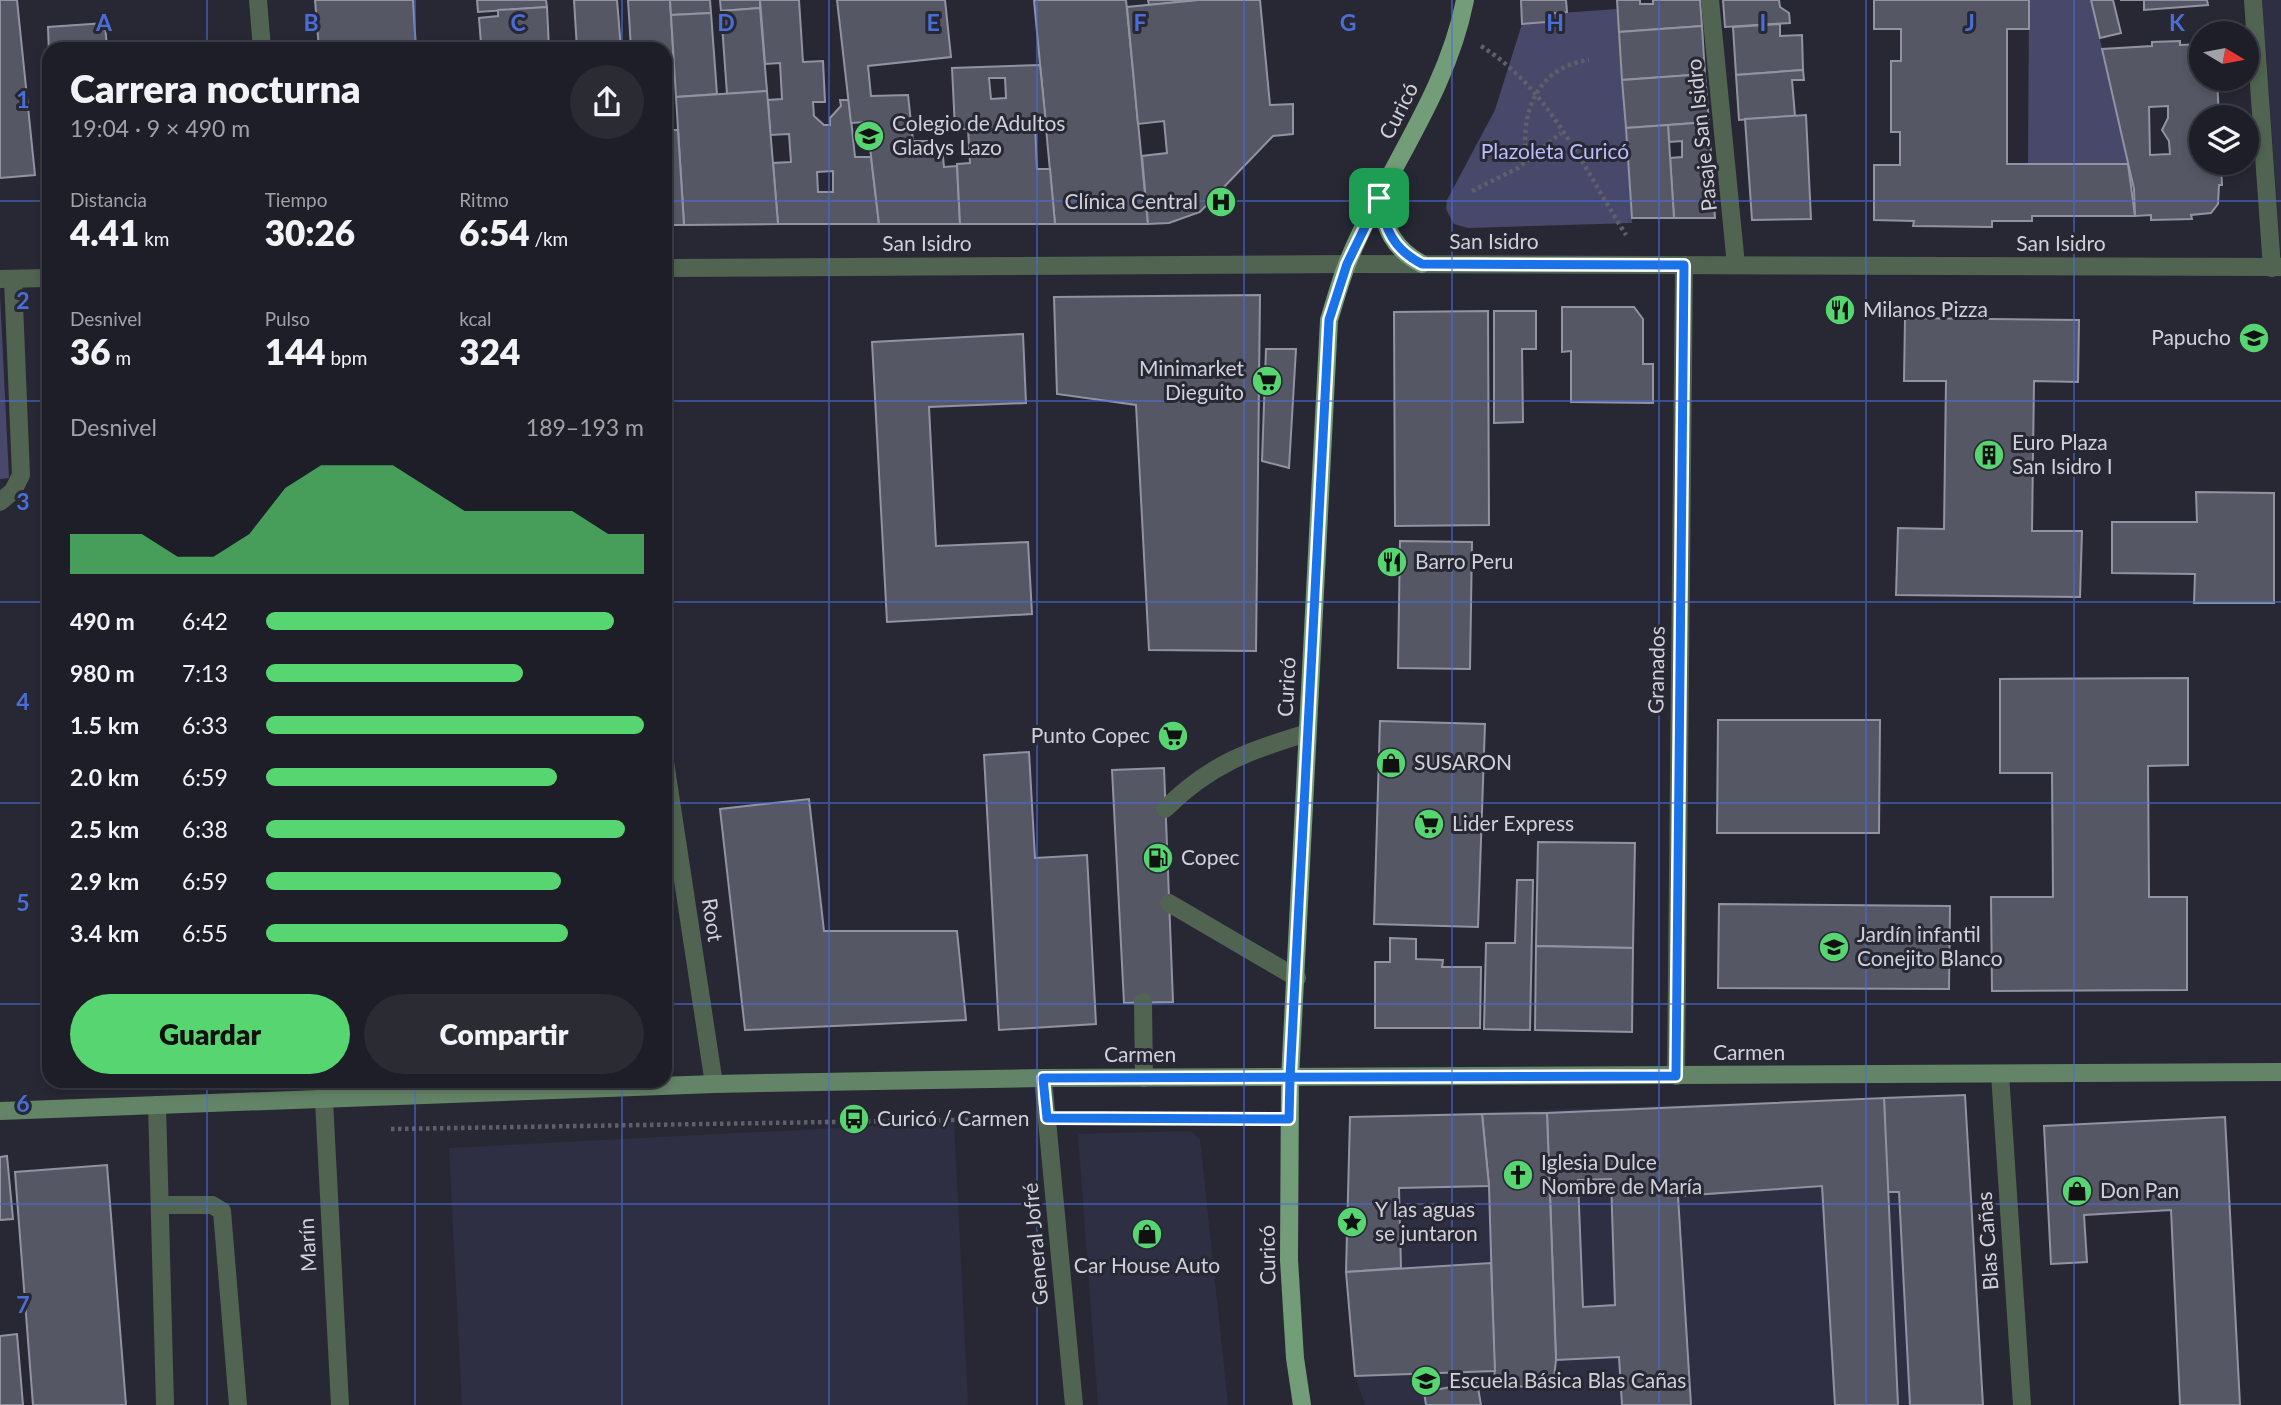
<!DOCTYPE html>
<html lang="es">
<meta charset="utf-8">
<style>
body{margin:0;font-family:Lato,sans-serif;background:#2b2b34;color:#f1f3f6;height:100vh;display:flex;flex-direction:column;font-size:26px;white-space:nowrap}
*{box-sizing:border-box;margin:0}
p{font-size:23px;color:#a1a2a8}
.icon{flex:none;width:38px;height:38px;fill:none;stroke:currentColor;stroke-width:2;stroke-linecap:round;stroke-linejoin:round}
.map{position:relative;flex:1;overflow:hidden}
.panel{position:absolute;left:42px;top:42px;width:630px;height:1046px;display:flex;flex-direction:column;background:#1e1e28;border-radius:21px;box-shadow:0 4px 10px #0003,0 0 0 2px #3c3c45}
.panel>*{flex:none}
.needle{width:46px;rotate:100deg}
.buttons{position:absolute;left:2189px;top:21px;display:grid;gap:14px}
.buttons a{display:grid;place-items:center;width:70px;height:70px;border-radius:50%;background:#1e1e28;box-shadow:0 4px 10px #0003,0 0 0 2px #3c3c45;font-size:35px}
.pin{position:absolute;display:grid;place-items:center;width:60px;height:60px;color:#fff;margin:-30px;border-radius:14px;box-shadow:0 4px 10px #0006}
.round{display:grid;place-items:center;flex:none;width:74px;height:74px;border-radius:37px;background:#2b2b34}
.headline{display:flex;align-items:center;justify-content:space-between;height:119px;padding:0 28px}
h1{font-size:38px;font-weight:800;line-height:52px}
.stats{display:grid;grid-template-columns:repeat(3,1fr);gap:10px;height:119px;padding:7px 28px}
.stats div{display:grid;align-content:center}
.stats b{font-size:35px;font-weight:800}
.stats small{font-size:19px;font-weight:400}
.stats p{font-size:19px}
.chart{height:196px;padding:14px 28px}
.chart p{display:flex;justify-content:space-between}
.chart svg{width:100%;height:126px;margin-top:7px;fill:#57d570;opacity:.7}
.action{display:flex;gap:14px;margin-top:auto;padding:14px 28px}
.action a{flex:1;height:80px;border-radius:42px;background:#57d570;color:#111;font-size:28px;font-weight:800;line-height:80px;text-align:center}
.action a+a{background:#2b2b34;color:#f1f3f6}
ul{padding:0 28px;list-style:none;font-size:23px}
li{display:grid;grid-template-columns:112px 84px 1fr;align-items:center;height:52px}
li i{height:18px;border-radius:9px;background:#57d570}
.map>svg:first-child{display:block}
.built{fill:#2e2f42}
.green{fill:#47486a}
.building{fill:#565765;stroke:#9193a3;stroke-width:2;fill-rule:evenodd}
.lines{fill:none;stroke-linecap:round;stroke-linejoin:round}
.path{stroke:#5f5f6b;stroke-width:4.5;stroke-dasharray:3.5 3.5;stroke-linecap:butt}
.service{stroke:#506451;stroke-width:18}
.minor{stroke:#506451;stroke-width:18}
.tertiary{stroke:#506451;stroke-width:18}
.secondary{stroke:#648467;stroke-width:18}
.primary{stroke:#739d78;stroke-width:18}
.route-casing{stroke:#fff;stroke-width:14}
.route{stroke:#1a73e8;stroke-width:9}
.grid{fill:none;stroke:#4a6ed8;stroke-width:2;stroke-opacity:0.55}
.labels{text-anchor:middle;stroke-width:6;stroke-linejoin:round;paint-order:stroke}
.street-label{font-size:21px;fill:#d0d0d9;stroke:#282835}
.poi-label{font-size:21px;fill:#d0d0d9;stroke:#282835;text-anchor:start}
.park-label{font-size:21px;fill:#babdfe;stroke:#282835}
.grid-label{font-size:23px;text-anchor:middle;font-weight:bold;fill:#4a6ed8;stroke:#282835;stroke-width:6;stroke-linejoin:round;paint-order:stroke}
</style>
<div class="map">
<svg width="2281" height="1405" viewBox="0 0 2281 1405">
<rect width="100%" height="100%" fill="#282835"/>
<!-- built -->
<g class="built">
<path d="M2262 0H2281V256Z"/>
<path d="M1965 1095 1983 1405H1365L1355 1376 1346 1272 1350 1117Z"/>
<path d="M954 1122 968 1405H462L449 1148Z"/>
<path d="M1191 1131 1200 1140 1228 1405H1098L1078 1134Z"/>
</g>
<!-- green -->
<g class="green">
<path d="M2029 0H2091L2128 164H2028Z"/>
<path d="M1617 9 1632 223 1468 228 1454 224 1446 209 1447 200 1495 110 1522 24 1546 22V14Z"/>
<path d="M0 296 9 478 0 479Z"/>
</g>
<!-- building -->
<g class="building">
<path d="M0 0H17L35 175 0 178Z"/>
<path d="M315 0H413L416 49H319Z"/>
<path d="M477 0H546L547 7 478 12Z"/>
<path d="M574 0H617L621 49H577Z"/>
<path d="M628 0H670L675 81H665V49H631Z"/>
<path d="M670 0H710L711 13 671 15Z"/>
<path d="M720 0H760V8L721 11Z"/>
<path d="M760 0H799L803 62 823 61 825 102H813L814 116 824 125H830V118L841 106 840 100H849L855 157H871L879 224H778L773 163 791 162 789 134 770 135 768 100 782 99 780 63 765 64ZM833 171V192H818L817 172Z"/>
<path d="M837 0H945L951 57 868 66 871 96 908 95 913 141H927L928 147 942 146 944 167 957 166 960 224H879L867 122 851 123Z"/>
<path d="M1034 0H1126L1148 224H1055Z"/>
<path d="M1148 0H1193V1L1149 5Z"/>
<path d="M1260 0 1270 105 1293 104V134L1273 136 1200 212 1169 223 1148 224 1142 156 1167 153 1164 121 1138 124 1127 7 1199 0Z"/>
<path d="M1521 0H1566L1567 12 1546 14V22L1522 24Z"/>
<path d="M1617 0H1640V4H1653V0H1700L1702 26 1619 32Z"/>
<path d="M1723 0H1779L1780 7 1789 13 1790 23 1725 27Z"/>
<path d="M1874 0H2029V29H2007V164H2128L2135 216H2032V221H1992V227L1913 226 1914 221 1874 220V165H1900V132H1891V61H1901V29H1874Z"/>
<path d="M2091 0H2113L2121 33 2100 38Z"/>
<path d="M2120 0H2207L2208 5 2144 10V0Z"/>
<path d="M547 7 549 49H515V43L481 44 479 18 498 16V10Z"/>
<path d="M760 8 767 91 727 94 721 11Z"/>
<path d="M711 13 717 94 676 97 671 15Z"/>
<path d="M105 23 107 49H49V55L48 27Z"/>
<path d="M1780 24V36L1802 35 1803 70 1736 75 1733 27Z"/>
<path d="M1702 26 1705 74 1622 80 1619 32Z"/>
<path d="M2180 41V45L2202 44V79H2217L2219 117H2202V163H2221L2222 185H2219L2218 204 2211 213 2191 215 2192 219 2151 220V215L2135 216 2134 189 2102 49 2152 46V42ZM2168 106V118L2162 130 2169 141 2170 154 2150 155 2149 107Z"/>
<path d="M1040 65 1046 123 1035 124 1037 169H1050L1055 224H960L957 164 970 163 968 129H955L952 68ZM989 78H1005L1006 98 991 99Z"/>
<path d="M1803 70 1804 80H1792L1795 116 1739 120 1736 75Z"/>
<path d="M1705 74 1709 122 1626 128 1622 80Z"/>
<path d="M767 91 778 224 684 225 676 97Z"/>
<path d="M1806 115 1811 219 1752 220 1745 119Z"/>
<path d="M1709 122 1715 218H1674L1670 158 1682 157V141L1669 142 1668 125Z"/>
<path d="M1668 125 1674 218H1632L1626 128Z"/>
<path d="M665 130H678L684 225H665Z"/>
<path d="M1260 295 1256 651 1149 650 1136 405 1057 394 1054 297Z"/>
<path d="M1562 307H1634L1643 319V364H1653V403L1571 402V351L1562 352Z"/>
<path d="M1488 311 1489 525 1395 526 1394 312Z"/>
<path d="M1494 311H1536V349H1522L1523 422 1494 423Z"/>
<path d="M1905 318 2079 320 2078 382 2034 381 2032 531H2082L2080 597 1896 595 1898 528 1944 529 1946 381H1904Z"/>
<path d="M1023 334 1026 403 929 407 936 546 1028 542 1032 614 887 622 872 342Z"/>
<path d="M1266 349H1296L1289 468 1262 461Z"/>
<path d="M2196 492 2274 493V603H2194L2195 574 2112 573V522H2197Z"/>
<path d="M1400 541 1472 542 1470 669 1398 668Z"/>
<path d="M2188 678V765L2148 766 2149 897H2187V990L1992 991 1991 897H2053L2052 773H2000V679Z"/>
<path d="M1718 720H1880L1879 833H1717Z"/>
<path d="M1380 721 1485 724 1478 927 1374 924Z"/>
<path d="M1029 752 1035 858 1087 855 1096 1024 999 1030 984 755Z"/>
<path d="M1164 768 1173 1002 1124 1003 1112 770Z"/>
<path d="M809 799 824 931H957L966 1020 745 1030 720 809Z"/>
<path d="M1538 842 1635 843 1633 948 1536 946Z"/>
<path d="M1517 880H1533L1530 1030 1484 1029 1486 943H1515Z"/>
<path d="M1719 904 1950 906 1949 989 1718 988Z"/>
<path d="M1390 938 1416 939V959L1443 960 1442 967H1481L1480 1028H1375V962H1390Z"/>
<path d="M1536 946 1633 948 1632 1032 1535 1030Z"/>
<path d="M1965 1095 1983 1405H1910L1899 1192H1887L1884 1098Z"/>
<path d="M1884 1098 1898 1405H1835L1822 1186 1678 1196 1691 1405H1622L1619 1357 1556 1360 1547 1113ZM1611 1179 1615 1305 1583 1307 1578 1180Z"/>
<path d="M1547 1113 1556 1360 1553 1386 1495 1387 1489 1186 1482 1114Z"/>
<path d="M1482 1114 1489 1186 1399 1188 1401 1268 1346 1272 1350 1117Z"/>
<path d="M2225 1117 2240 1405H2180L2171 1210 2084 1215 2087 1262 2051 1264 2044 1126Z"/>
<path d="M7 1156 13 1219 0 1220V1157Z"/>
<path d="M107 1165 126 1405H33L15 1172Z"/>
<path d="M1491 1263 1495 1371 1355 1376 1346 1272Z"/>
<path d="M17 1334 23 1405H0V1336Z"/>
<path d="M1477 1382 1481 1405H1426L1424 1392Z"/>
</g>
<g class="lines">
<!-- path -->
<g class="path">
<path d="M1481 46C1549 88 1584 169 1626 235"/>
<path d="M1527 161C1519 113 1537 67 1589 60"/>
<path d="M1472 191 1518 168 1561 133"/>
<path d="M1077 1118 1260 1119"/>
<path d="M391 1129 1019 1119"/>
</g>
<!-- service -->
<g class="service">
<path d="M1165 809C1210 764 1248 751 1307 733"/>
<path d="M1169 903 1297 978"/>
<path d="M1143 1002 1144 1078"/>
<path d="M157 1105 165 1405"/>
<path d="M161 1205H212L222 1211 238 1405"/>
</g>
<!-- minor -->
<g class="minor">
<path d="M1710 0 1736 265"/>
<path d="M2253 0 2272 268"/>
<path d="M665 268 1347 264 2281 267"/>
<path d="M0 279 49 278"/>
<path d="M0 502 13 491 21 475 13 279"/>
<path d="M665 762 714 1084"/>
<path d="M2000 1074 2022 1405"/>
<path d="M1676 1076 1684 265"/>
<path d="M1043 1078 1074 1405"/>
</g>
<!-- tertiary -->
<g class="tertiary">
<path d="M258 0 262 49"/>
<path d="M323 1082 340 1405"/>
</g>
<!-- secondary -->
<path class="secondary" d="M0 1111 714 1084 1043 1078 2281 1072"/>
<!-- primary -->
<g class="primary">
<path d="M1379 198C1385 228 1393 249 1422 264"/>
<path d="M1302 1405 1295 1358 1289 1260 1290 1078 1329 320C1335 301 1340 282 1347 264 1383 174 1446 97 1465 0"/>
</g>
</g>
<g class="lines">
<!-- route casing -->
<g class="route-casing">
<path id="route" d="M1379 198 1347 264 1329 320 1290 1078 1289 1119 1047 1118 1043 1078C1254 1078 1465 1077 1676 1076L1684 265 1422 264C1393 249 1385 229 1379 198"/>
</g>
<!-- route -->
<use href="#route" class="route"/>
</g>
<!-- grid -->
<path class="grid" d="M207 0V49M415 0V49M622 0V49M829 0V1405M1037 0V1405M1244 0V1405M1452 0V1405M1659 0V1405M1866 0V1405M2074 0V1405M0 201H49M665 201H2281M0 401H49M665 401H2281M0 602H49M665 602H2281M0 803H49M665 803H2281M0 1004H49M665 1004H2281M207 1082V1405M415 1082V1405M622 1082V1405M0 1204H2281"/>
<!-- icons -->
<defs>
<g id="school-disc" transform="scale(1.575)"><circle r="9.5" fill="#57d570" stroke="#282835"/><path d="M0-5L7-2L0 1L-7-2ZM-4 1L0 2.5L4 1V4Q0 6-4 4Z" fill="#111"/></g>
<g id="hospital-disc" transform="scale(1.575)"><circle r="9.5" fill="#57d570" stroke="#282835"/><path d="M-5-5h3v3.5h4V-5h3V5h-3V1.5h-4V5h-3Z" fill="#111"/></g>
<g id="restaurant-disc" transform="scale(1.575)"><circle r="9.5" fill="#57d570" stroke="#282835"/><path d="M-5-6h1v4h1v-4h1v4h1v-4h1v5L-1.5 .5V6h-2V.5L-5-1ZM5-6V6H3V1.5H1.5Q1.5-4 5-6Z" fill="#111"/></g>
<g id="supermarket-disc" transform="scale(1.575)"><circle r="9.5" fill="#57d570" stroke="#282835"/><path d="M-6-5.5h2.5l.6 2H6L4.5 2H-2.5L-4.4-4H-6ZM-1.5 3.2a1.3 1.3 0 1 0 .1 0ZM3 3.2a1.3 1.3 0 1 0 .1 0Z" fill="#111"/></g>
<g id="building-disc" transform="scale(1.575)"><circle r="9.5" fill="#57d570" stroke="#282835"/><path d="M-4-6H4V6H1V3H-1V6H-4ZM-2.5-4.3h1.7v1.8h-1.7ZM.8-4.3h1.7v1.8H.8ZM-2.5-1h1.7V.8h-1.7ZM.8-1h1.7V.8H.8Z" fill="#111"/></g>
<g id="shop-disc" transform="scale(1.575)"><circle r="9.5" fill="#57d570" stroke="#282835"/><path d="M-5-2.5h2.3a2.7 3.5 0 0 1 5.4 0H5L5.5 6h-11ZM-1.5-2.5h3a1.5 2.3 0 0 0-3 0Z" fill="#111"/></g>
<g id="fuel-disc" transform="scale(1.575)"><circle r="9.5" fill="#57d570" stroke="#282835"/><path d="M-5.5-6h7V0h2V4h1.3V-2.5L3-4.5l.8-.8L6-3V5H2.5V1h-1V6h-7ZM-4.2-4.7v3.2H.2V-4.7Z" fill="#111"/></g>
<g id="bus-disc" transform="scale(1.575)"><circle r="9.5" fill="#57d570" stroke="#282835"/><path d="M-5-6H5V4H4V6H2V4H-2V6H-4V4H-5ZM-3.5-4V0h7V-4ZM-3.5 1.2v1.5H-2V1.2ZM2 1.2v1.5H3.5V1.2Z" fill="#111"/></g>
<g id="church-disc" transform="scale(1.575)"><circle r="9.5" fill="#57d570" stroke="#282835"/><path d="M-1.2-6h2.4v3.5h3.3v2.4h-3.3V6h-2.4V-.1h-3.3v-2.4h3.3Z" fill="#111"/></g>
<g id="sight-disc" transform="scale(1.575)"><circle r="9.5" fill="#57d570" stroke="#282835"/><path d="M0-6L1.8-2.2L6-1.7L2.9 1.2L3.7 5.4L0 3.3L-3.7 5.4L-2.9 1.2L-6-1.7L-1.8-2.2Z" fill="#111"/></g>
</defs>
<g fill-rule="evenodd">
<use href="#school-disc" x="869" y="136"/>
<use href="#hospital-disc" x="1221" y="202"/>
<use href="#restaurant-disc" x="1840" y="310"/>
<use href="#school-disc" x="2254" y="338"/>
<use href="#supermarket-disc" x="1267" y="381"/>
<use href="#building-disc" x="1989" y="455"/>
<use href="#restaurant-disc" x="1392" y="562"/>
<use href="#supermarket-disc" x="1173" y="736"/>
<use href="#shop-disc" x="1391" y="763"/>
<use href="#supermarket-disc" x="1429" y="824"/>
<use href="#fuel-disc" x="1158" y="858"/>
<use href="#school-disc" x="1834" y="947"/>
<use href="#bus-disc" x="854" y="1119"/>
<use href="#church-disc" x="1518" y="1175"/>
<use href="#shop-disc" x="2077" y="1191"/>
<use href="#sight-disc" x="1352" y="1222"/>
<use href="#shop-disc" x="1147" y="1234"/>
<use href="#school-disc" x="1426" y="1381"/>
</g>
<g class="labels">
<!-- street labels -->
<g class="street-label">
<text transform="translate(1399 111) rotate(-63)" y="7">Curicó</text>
<text transform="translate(1702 135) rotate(-96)" y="7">Pasaje San Isidro</text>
<text x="1494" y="249">San Isidro</text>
<text x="927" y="251">San Isidro</text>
<text x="2061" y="251">San Isidro</text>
<text transform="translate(1657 670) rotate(-89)" y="7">Granados</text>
<text transform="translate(1287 687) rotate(-87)" y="7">Curicó</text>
<text transform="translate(712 920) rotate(81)" y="7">Root</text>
<text x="1749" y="1060">Carmen</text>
<text x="1140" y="1062">Carmen</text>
<text transform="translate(1988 1241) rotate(-94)" y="7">Blas Cañas</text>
<text transform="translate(1036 1244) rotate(-95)" y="7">General Jofré</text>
<text transform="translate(308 1245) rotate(-93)" y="7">Marín</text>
<text transform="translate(1268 1255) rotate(-91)" y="7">Curicó</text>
</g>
<!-- poi labels -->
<g class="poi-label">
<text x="892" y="131">Colegio de Adultos<tspan x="892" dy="24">Gladys Lazo</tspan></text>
<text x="1198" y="209" text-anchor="end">Clínica Central</text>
<text x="1863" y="317">Milanos Pizza</text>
<text x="2231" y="345" text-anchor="end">Papucho</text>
<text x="1244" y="376" text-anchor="end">Minimarket<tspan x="1244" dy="24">Dieguito</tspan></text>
<text x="2012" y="450">Euro Plaza<tspan x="2012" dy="24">San Isidro I</tspan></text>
<text x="1415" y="569">Barro Peru</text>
<text x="1150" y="743" text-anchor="end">Punto Copec</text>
<text x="1414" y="770">SUSARON</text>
<text x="1452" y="831">Lider Express</text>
<text x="1181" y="865">Copec</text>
<text x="1857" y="942">Jardín infantil<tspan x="1857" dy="24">Conejito Blanco</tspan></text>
<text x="877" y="1126">Curicó / Carmen</text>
<text x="1541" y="1170">Iglesia Dulce<tspan x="1541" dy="24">Nombre de María</tspan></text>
<text x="2100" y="1198">Don Pan</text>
<text x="1375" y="1217">Y las aguas<tspan x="1375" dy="24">se juntaron</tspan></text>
<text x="1147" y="1273" text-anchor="middle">Car House Auto</text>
<text x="1449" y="1388">Escuela Básica Blas Cañas</text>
</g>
<!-- park labels -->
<g class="park-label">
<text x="1555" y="159">Plazoleta Curicó</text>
</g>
</g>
<g class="grid-label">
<text x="104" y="31">A</text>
<text x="311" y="31">B</text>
<text x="518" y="31">C</text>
<text x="726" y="31">D</text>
<text x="933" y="31">E</text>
<text x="1140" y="31">F</text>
<text x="1348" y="31">G</text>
<text x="1555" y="31">H</text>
<text x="1763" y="31">I</text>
<text x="1970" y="31">J</text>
<text x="2177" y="31">K</text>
<text x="23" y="108">1</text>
<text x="23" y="309">2</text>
<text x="23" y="510">3</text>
<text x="23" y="710">4</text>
<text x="23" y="911">5</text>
<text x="23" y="1112">6</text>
<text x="23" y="1313">7</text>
</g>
</svg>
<div class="buttons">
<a><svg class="needle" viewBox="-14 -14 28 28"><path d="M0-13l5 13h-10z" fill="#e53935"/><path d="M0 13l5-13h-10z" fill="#a1a2a8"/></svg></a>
<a><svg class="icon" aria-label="layers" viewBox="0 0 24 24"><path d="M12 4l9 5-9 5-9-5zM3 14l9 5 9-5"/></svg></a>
</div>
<div class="pin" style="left:1379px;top:198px;background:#1e9e55"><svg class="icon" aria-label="arrive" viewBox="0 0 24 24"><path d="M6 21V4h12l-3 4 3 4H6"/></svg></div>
<section class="panel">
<div class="headline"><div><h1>Carrera nocturna</h1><p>19:04 · 9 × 490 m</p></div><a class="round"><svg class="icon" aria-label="share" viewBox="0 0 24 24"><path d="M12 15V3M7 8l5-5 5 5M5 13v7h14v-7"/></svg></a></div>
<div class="stats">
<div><p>Distancia</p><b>4.41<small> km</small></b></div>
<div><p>Tiempo</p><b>30:26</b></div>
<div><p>Ritmo</p><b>6:54<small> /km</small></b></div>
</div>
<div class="stats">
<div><p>Desnivel</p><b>36<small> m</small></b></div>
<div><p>Pulso</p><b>144<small> bpm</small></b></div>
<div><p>kcal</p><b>324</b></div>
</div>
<div class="chart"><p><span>Desnivel</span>189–193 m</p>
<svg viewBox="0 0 160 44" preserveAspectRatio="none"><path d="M0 44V30L10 30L20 30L30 38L40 38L50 30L60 14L70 6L80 6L90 6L100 14L110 22L120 22L130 22L140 22L150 30L160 30V44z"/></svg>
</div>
<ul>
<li><b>490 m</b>6:42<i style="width:92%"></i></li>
<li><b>980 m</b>7:13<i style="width:68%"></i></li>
<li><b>1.5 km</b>6:33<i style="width:100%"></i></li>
<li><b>2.0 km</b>6:59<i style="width:77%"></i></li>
<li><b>2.5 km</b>6:38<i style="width:95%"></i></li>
<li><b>2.9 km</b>6:59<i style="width:78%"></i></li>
<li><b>3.4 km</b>6:55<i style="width:80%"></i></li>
</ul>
<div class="action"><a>Guardar</a><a>Compartir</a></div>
</section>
</div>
